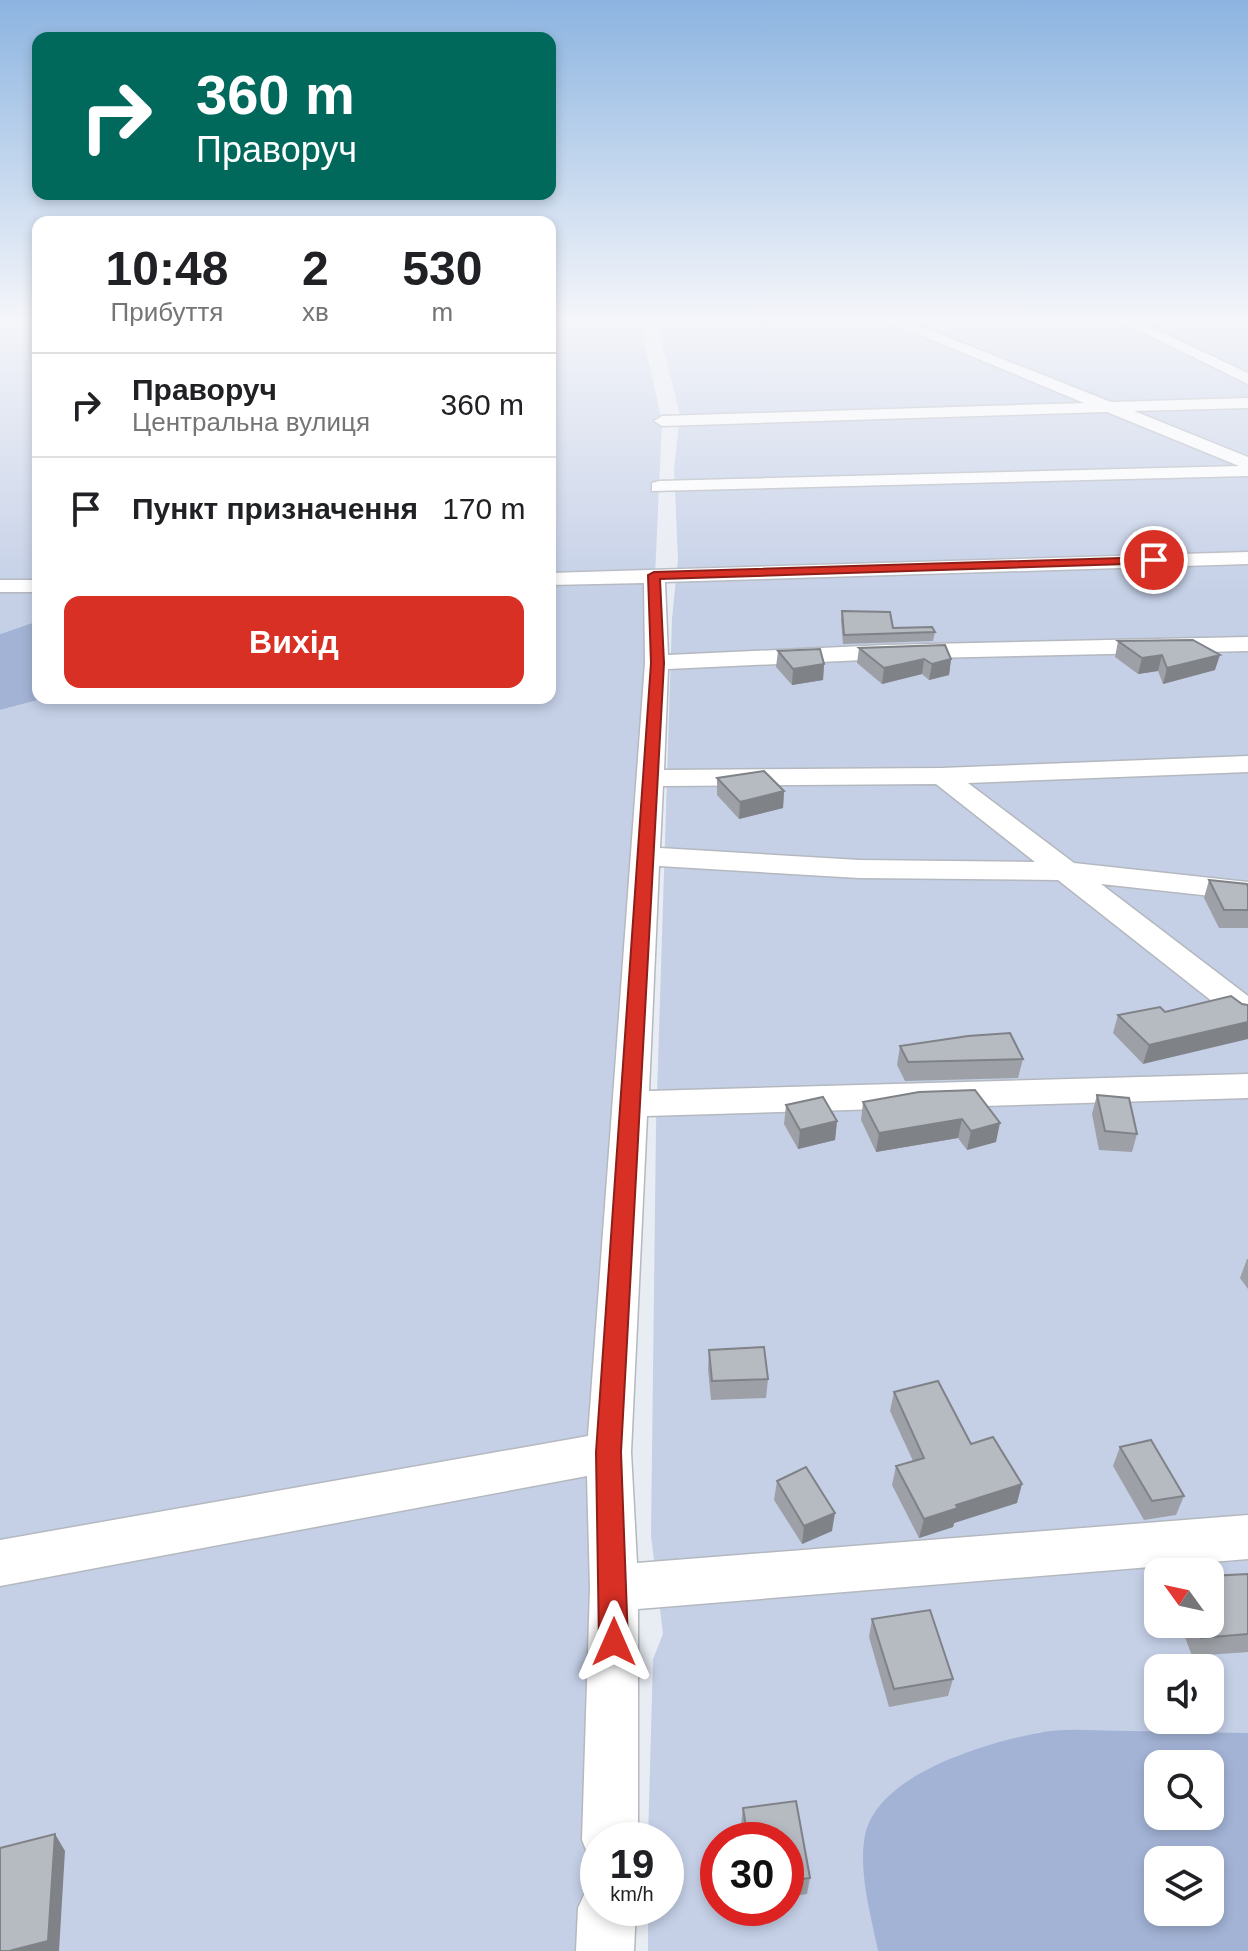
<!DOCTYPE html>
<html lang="uk">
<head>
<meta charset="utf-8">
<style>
  body { margin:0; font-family:Arial,sans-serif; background:#f2f2f2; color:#202124; height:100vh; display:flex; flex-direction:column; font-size:30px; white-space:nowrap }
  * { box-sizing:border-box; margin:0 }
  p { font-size:26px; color:#757577 }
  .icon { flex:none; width:44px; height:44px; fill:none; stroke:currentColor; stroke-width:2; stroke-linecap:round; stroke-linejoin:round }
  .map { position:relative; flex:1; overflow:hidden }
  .side { position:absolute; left:32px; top:216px; width:524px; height:488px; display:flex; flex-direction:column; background:#fff; border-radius:16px; box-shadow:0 4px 12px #0003 }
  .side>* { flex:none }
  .top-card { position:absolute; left:32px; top:32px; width:524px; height:168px; border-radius:16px; box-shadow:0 4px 12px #0003; background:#00695c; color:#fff; overflow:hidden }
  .needle { width:52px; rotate:303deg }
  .buttons { position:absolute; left:1144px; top:1558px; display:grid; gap:16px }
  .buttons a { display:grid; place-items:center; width:80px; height:80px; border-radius:16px; background:#fff; box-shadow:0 4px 12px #0003; font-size:40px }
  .speed { position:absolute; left:580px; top:1822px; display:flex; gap:16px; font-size:40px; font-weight:700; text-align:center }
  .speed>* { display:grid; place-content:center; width:104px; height:104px; border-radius:50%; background:#fff; box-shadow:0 4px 12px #0003; line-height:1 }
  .speed small { font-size:20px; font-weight:400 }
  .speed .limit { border:12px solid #d22; background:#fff; color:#111 }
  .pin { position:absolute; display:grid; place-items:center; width:68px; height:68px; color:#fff; margin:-34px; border:4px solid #fff; border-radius:50%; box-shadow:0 2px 8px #0007 }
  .me { position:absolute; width:88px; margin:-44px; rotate:0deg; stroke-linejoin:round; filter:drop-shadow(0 0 6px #0008) }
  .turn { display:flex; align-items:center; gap:28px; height:168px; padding:0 32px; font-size:36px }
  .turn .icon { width:104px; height:104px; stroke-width:2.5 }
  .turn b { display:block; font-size:56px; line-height:68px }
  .eta { display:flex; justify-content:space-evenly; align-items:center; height:136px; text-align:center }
  .eta b { font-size:48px; font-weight:700; line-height:56px }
  .action { display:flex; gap:16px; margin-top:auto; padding:16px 32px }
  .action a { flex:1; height:92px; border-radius:16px; background:#d93025; color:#fff; font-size:32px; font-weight:700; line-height:92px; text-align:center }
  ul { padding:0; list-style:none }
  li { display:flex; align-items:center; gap:24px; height:104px; padding:0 32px; border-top:2px solid #e0e0e0 }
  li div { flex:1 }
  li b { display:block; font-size:30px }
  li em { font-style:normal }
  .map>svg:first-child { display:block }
  .green { fill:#c5d0e7; fill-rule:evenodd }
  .water { fill:#a3b3d5; fill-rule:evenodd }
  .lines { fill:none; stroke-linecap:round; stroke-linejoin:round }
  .minor-casing { stroke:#b4b8bf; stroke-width:3 }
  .minor { fill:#fff; fill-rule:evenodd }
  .wall { fill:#9da0a6 }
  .shaded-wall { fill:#7f8287 }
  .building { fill:#b6bac1; stroke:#7f8287; stroke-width:2 }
  .route { fill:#d93025; stroke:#8d1f18; stroke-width:2 }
</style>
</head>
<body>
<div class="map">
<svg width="1248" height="1951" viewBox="0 0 1248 1951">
  <rect width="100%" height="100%" fill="#e8ecf3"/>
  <path class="green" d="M0,320h38v301l-38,13z
    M550,320h89l23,101 -64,1419v68l7,43h-605v-1241l46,-12h504z
    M656,320h592v1413l-209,-1 -82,24 -88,67 -5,29 14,99h-230v-43h18v-68h-18l5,-181 10,-25 -12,-98 5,-410 16,-507 6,-60 -4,-90 6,-54zM1158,1572h52v52h-52zM1158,1668h52v52h-52zM718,1840h68v68h-68z"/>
  <path class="water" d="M38,621v77h8l-46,12v-76z
    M1129,1731l119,2v218h-370c-7,-36 -20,-79 -13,-116 13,-61 119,-91 172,-102 28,-6 63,-2 92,-2zM1158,1764h52v52h-52zM1158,1860h52v52h-52z"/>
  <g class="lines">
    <defs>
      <path id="minor" d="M884,320h20l207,82 137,-4v10l-114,3 114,46v19l-596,15v-8l7,-2 580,-15 -132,-54 -445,14 -8,-5 8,-5 422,-13z
        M1118,320h18l112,53v11z
        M1248,552v12l-583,18 3,73 217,-10 363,-8v14l-363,8 -217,10 -4,101 278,-2 306,-12v16l-280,11 106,80 174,19v18l-147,-16 147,112v27l-12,-3 -178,-140 -199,-2 -200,-12 -10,225 599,-17v24l-601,18 -16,336 6,111 611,-48v44l-610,50v231h-40v23l-8,-3 -8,-20 8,-252 -3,-112 -587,110v-46l588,-104 57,-773 -1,-80 -94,2v-12zM936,784l99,78 -176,-2 -199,-12 3,-62z
        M0,580h38v12h-38z
        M598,1883v25h38l-2,43h-58l2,-43 9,-20z"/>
    </defs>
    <use href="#minor" class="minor-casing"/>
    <use href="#minor" class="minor"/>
  </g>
  <path class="wall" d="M842,611l51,17 42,4 -2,9 -90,3 -2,-24z
    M1118,641l97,29 -52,14 -5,-13 -20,3 -23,-17z
    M859,648l92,11 -2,16 -20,5 -7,-6 -40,10 -25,-21z
    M778,651l46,13 -1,16 -31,5 -16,-18z
    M717,778l67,13 -1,17 -44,11 -22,-24z
    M1209,880l39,30v18h-29l-15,-30z
    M1165,1012l-22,52 -30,-31 5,-18z
    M900,1046l123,13 -5,19 -113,3 -8,-16z
    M919,1092l77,50 -29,8 -9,-12 -82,14 -15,-32 2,-18z
    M1097,1095l40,39 -5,18 -33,-2 -7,-36z
    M786,1105l51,16 -2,19 -37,9 -14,-25z
    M1247,1259h1v30l-8,-11z
    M709,1350l59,29 -2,19 -55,2 -3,-31z
    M894,1392l77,52 46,59 -63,20 -1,4 -34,11 -27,-53 4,-19 17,-5 -23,-50z
    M1120,1447l64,49 -8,19 -32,5 -31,-54z
    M777,1481l55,50 -30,13 -28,-44z
    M1248,1574v78l-56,4 -12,-32h30z
    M872,1619l81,60 -5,17 -59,11 -20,-70z
    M796,1801l14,77 -3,16 -21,3v-57h-42l-3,-15 2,-17z"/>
  <path class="shaded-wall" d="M1162,655l-4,16 -20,3 4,-16z
    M1220,655l-5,15 -52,14 4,-16z
    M924,659l-2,15 -40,10 2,-16z
    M951,659l-2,16 -20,5 3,-16z
    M824,664l-1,16 -31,5 1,-16z
    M784,791l-1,17 -44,11 1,-17z
    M1248,1022v17l-105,25 6,-19z
    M962,1119l-4,19 -82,14 3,-19z
    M837,1121l-2,19 -37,9 2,-19z
    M1000,1123l-4,19 -29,8 4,-19z
    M1022,1484l-5,19 -63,20 -1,4 -34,11 5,-19 32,-14z
    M835,1513l-3,18 -30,13 2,-18z
    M55,1834l10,17 -6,100h-50z"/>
  <path class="building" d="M842,611l48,1 3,16 39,-1 3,5 -91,3z
    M1193,640l27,15 -53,13 -5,-13 -20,3 -24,-17z
    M945,645l6,14 -19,5 -8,-5 -40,9 -25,-20z
    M820,649l4,15 -31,5 -15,-18z
    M764,771l20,20 -44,11 -23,-24z
    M1209,880l38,4 1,3v23h-24z
    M1231,996l11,8 6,1v17l-99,23 -31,-30 42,-8 5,5z
    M1010,1033l13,26 -115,3 -8,-16 68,-10z
    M975,1090l25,33 -29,8 -9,-12 -83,14 -16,-31 56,-10z
    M1097,1095l32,3 8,36 -32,-3z
    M823,1097l14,24 -37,9 -14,-25z
    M764,1347l4,32 -56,2 -3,-31z
    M938,1381l33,63 22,-7 29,47 -66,21 2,3 -34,11 -28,-53 28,-8 -30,-66z
    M1151,1440l33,56 -32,5 -32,-54z
    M806,1467l29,46 -31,13 -27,-45z
    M1248,1574v60l-47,4 -5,-14h14v-48z
    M930,1610l23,69 -59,10 -22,-70z
    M796,1801l14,77 -24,3v-41h-38l-5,-32z
    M55,1834l-7,107 -39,10h-9v-103z"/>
  <linearGradient id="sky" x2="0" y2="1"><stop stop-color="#8cb4e0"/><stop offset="0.54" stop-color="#f5f6fa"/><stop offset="1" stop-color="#f5f6fa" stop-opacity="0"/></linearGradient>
  <rect width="1248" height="593" fill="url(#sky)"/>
  <path class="route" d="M1154,557l6,3 -2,3 -498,16 4,84 -43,789 7,190 -4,10 -10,4 -10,-4 -5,-10 -3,-190 55,-789 -3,-88 6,-3z"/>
</svg>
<div class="buttons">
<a><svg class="needle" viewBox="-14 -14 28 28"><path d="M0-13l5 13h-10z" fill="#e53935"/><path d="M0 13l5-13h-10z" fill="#757577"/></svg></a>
<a><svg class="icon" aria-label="sound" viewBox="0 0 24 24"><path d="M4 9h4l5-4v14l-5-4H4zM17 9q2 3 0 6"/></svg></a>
<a><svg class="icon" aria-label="search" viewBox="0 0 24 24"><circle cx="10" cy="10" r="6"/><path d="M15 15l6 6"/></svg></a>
<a><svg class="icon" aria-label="layers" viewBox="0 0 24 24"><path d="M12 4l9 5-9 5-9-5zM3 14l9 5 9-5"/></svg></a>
</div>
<div class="speed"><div>19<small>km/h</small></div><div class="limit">30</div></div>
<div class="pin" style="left:1154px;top:560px;background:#d93025"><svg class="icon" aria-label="arrive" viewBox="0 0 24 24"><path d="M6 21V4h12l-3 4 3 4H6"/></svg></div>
<svg class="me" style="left:614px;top:1642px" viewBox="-20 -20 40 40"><path d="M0-17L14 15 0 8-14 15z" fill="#d93025" stroke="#fff" stroke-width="4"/></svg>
<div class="top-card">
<div class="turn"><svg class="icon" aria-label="right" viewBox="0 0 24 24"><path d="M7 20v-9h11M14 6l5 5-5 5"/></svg><div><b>360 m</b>Праворуч</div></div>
</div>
<section class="side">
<div class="eta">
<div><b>10:48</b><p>Прибуття</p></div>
<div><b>2</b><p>хв</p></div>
<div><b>530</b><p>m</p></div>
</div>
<ul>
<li><svg class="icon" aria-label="right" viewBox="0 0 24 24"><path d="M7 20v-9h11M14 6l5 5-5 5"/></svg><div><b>Праворуч</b><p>Центральна вулиця</p></div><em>360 m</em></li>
<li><svg class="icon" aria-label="arrive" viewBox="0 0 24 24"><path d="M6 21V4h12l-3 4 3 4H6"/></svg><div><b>Пункт призначення</b></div><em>170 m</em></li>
</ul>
<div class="action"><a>Вихід</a></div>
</section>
</div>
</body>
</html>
